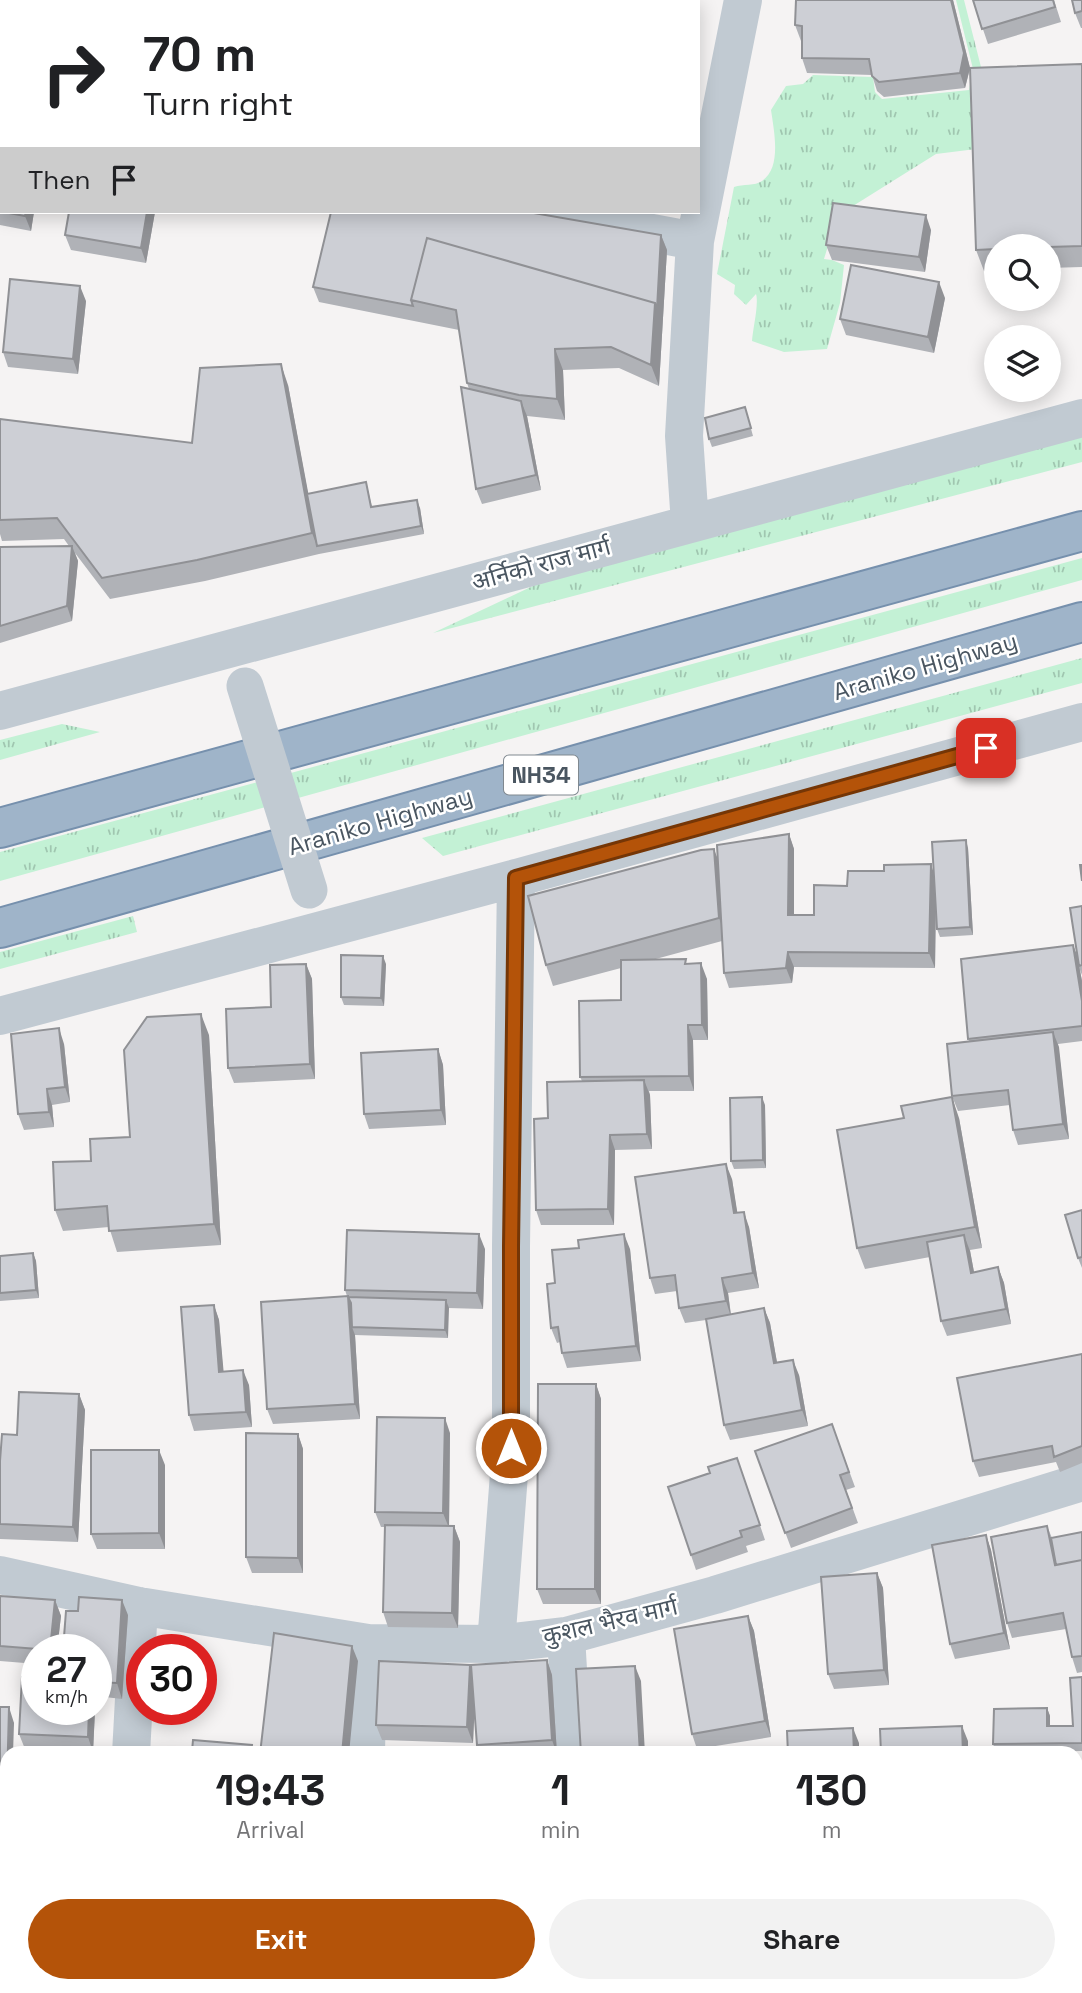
<!DOCTYPE html>
<html lang="en">
<head>
<meta charset="utf-8">
<style>
  body { margin:0; font-family:"Space Grotesk","Noto Sans Devanagari",sans-serif; background:#f2f2f2; color:#202124; height:100vh; display:flex; flex-direction:column; font-size:26px; white-space:nowrap }
  * { box-sizing:border-box; margin:0 }
  p { font-size:23px; color:#757577 }
  .icon { flex:none; width:38px; height:38px; fill:none; stroke:currentColor; stroke-width:2; stroke-linecap:round; stroke-linejoin:round }
  .map { position:relative; flex:1; overflow:hidden }
  .drawer { position:absolute; left:0px; top:1746px; width:1083px; height:247px; display:flex; flex-direction:column; background:#fff; border-radius:21px 21px 0 0; box-shadow:0 4px 18px #0003 }
  .drawer>* { flex:none }
  .guide { position:absolute; left:0px; top:0px; width:700px; height:214px; box-shadow:0 4px 18px #0003; background:#fff; color:#202124; overflow:hidden }
  .buttons { position:absolute; left:984px; top:234px; display:grid; gap:14px }
  .buttons a { display:grid; place-items:center; width:77px; height:77px; border-radius:50%; background:#fff; box-shadow:0 4px 18px #0003; font-size:35px }
  .speed { position:absolute; left:21px; top:1634px; display:flex; gap:14px; font-size:35px; font-weight:700; text-align:center }
  .speed>* { display:grid; place-content:center; width:91px; height:91px; border-radius:50%; background:#fff; box-shadow:0 4px 18px #0003; line-height:1 }
  .speed small { font-size:18px; font-weight:400 }
  .speed .limit { border:10px solid #d22; background:#fff; color:#111 }
  .pin { position:absolute; display:grid; place-items:center; width:60px; height:60px; color:#fff; margin:-30px; border-radius:14px; box-shadow:0 4px 10px #0006 }
  .me { position:absolute; width:77px; margin:-38px; rotate:0deg; stroke-linejoin:round; filter:drop-shadow(0 0 5px #0008) }
  .turn { display:flex; align-items:center; gap:24px; height:147px; padding:0 28px; font-size:32px }
  .turn .icon { width:91px; height:91px; stroke-width:2.5 }
  .turn b { display:block; font-size:49px; line-height:60px }
  .then { display:flex; align-items:center; height:66px; padding:0 28px; background:#0003; gap:14px; font-size:26px }
  .eta { display:flex; justify-content:space-evenly; align-items:center; height:119px; text-align:center }
  .eta b { font-size:42px; font-weight:700; line-height:49px }
  .action { display:flex; gap:14px; margin-top:auto; padding:14px 28px }
  .action a { flex:1; height:80px; border-radius:42px; background:#b45309; color:#fff; font-size:28px; font-weight:700; line-height:80px; text-align:center }
  .action a+a { background:#f2f2f2; color:#202124 }
  .map>svg:first-child { display:block }
  .grass { fill:url(#grass-tufts) }
  .lines { fill:none; stroke-linecap:round; stroke-linejoin:round }
  .trunk-casing { stroke:#7690ad; stroke-width:42 }
  .minor { stroke:#c1cad2; stroke-width:38 }
  .trunk { stroke:#9fb4c9; stroke-width:38 }
  .pedestrian-bridge { stroke:#c1cad2; stroke-width:37 }
  .wall { fill:#b0b2b7 }
  .shaded-wall { fill:#909195 }
  .building { fill:#cdcfd5; stroke:#909195; stroke-width:2 }
  .route-casing { stroke:#753606; stroke-width:18 }
  .route { stroke:#b45309; stroke-width:12 }
  .labels { text-anchor:middle; dominant-baseline:central; stroke-width:5; stroke-linejoin:round; paint-order:stroke }
  .shield { fill:#fff; stroke:#808990; stroke-width:2 }
  .shield-label { font-size:23px; font-weight:bold; fill:#4a5661 }
  .street-label { font-size:24px; fill:#4a5661; stroke:#fff }
</style>
</head>
<body>
<div class="map">
<svg width="1082" height="1993" viewBox="0 0 1082 1993">
  <defs>
    <pattern id="grass-tufts" width="24" height="20" patternUnits="userSpaceOnUse" patternTransform="scale(1.75)"><rect width="24" height="20" fill="#c3f1d5"/><path d="M3 7l-1-3M5 7V3M7 7l1-3M15 17l-1-3M17 17v-4M19 17l1-3" fill="none" stroke="#a0c6b0"/></pattern>
  </defs>
  <rect width="100%" height="100%" fill="#f5f3f3"/>
  <path class="grass" d="M956,0h8l17,67 -3,22 -2,60 -40,5 -99,62 -13,43 8,1 12,5 -4,38 -13,46 -43,3 -32,-11c1,-13 7,-37 4,-47l-10,11 -12,-11 1,-9 -18,-11 17,-87c9,-3 21,-1 28,-6 20,-13 12,-50 9,-71l15,-24 17,-2 10,-9 60,2 2,15 7,7 87,-9 4,-21z
    M1082,435v27l-649,171 104,-49z
    M1082,558v22l-1082,301v-29z
    M1082,658v25l-639,173 -21,-18z
    M62,724l38,8 -100,28v-20z
    M133,916l4,16 -137,37v-17z"/>
  <g class="lines">
    <defs>
      <path id="trunk" d="M0,828l1082,-297
        M0,928l1082,-306"/>
    </defs>
    <use href="#trunk" class="trunk-casing"/>
    <path class="minor" d="M0,80h2
      M539,212l156,29 -11,195 6,88
      M695,241l48,-241
      M0,711l1082,-293
      M0,1016l516,-138 566,-156
      M0,1575l139,31 229,37 128,1 70,-8 149,-41 367,-113
      M566,1636l7,118
      M496,1644l15,-196v-202l5,-368
      M131,1754l8,-148
      M366,1754l2,-111
      M587,1986v7
      M127,1993v-7
      M361,1993v-7"/>
    <use href="#trunk" class="trunk"/>
    <path class="pedestrian-bridge" d="M245,686l64,204"/>
  </g>
  <path class="wall" d="M796,0h157l17,68 -5,20 -81,9 -7,-6 -5,-16 -65,-2 -5,-15v-17h-1l-6,-16z
    M973,0h81l7,22 -73,22z
    M1082,0v28h-1l-6,-15z
    M1082,64v203l-34,1v-21h-52v23l-12,1 -8,-21z
    M0,131l34,81 -3,19 -31,-6z
    M69,212h86l-9,51 -75,-13 -6,-15z
    M931,230l-6,42 -93,-12 -6,-15z
    M661,235l6,15 -8,136 -40,-18 -56,2 2,50 -38,-4 14,74 -59,14 -6,-15 -7,-100 -2,-6 -8,-53 -140,-28 -6,-15z
    M945,298l-11,55 -88,-18 -6,-16z
    M86,301l-8,73 -70,-7 -5,-15z
    M288,385l20,109 60,-4 4,17 48,1 4,26 -105,20 -114,27 -95,18 -35,-46 3,8 -6,60 -72,22v-96l69,-1 -5,-7 -62,2 -2,-7v-115l192,24z
    M745,407l8,29 -41,11 -3,-8z
    M789,834l5,15v66h20l33,-29 87,-14 34,-24 5,87 -33,2 -3,-8 -1,-21 -1,60 -141,-1 -2,16 -63,5 -5,-15 -2,-32 -70,19 35,4 20,15 1,61h-15l1,51h-45l1,4 2,54 -37,1 -1,75h-73l-5,-15 12,-92 34,-37 -2,-4 41,-77v-32l-68,18 -7,-21 172,-105z
    M1082,906v69l-2,-5 2,11v60l-24,3 11,95 -51,6 -5,-15 -3,-25 -52,6 -6,-15 17,-55 -1,-2 105,-94 4,11z
    M306,964l6,15 3,100 -81,4 -6,-15z
    M386,964l-2,42 -40,-1 -3,-8z
    M209,1035l12,210 -104,7 -8,-25 -46,4 -8,-21 36,-49 39,-24z
    M64,1044l6,58 -18,3 2,22 -30,3 -6,-16z
    M438,1049l5,16 3,60 -77,4 -5,-15z
    M765,1105l1,63 -32,1 -3,-8z
    M959,1118l23,130 -12,2 4,22 24,-5 6,16 7,41 -64,12 -6,-15 -11,-64 -65,12 -8,-21z
    M732,1179l5,34 12,14 10,61 -31,5 3,21 33,-6 6,15 7,40 22,12 9,51 -78,14 -6,-15 -18,-105 -21,3 -6,-15 -2,-17 -22,3 -5,-16z
    M1082,1210v58l-4,-10z
    M579,1248l51,1 11,112 -74,7 -5,-15 -2,-11 -3,1 -6,-15 4,-45z
    M485,1249l-2,60 -35,-1v30l-93,-3 5,84 -87,5 -6,-15 80,-113 -2,-6z
    M33,1253l3,8 3,37 -39,3v-45z
    M214,1305l5,15 4,51 26,14 3,42 -58,4 -5,-16z
    M1082,1354v109l-22,9 -4,-10 -77,15 -6,-16z
    M596,1384l5,15v205h-58l-6,-15z
    M79,1394l6,16 -7,132 -78,-3v-78l17,-26z
    M832,1424l23,63 -9,3 12,33 -67,25 -36,-97z
    M450,1433l-1,93h5l6,16 -2,86 -70,-1 -5,-15 2,-85h-4l-6,-15z
    M298,1434l5,15v124h-51l-6,-16z
    M737,1458l28,82 -19,6 2,6 -52,18 -28,-83 42,-14z
    M165,1465v84h-68l-6,-15z
    M1047,1526l5,12 30,-6v140l-5,1 -5,-16 -6,-28 -54,9 -5,-15z
    M986,1535l5,15 19,99 -55,10 -5,-15z
    M877,1573l6,15 6,97 -55,4 -6,-15z
    M0,1596l55,4 6,16 -4,34h-20v14l-37,-3z
    M128,1615l-6,84 -26,-3v-46z
    M748,1616l6,15 17,106 -74,12 -5,-15z
    M547,1660l5,15 5,79h-77l-3,-9 -3,-35 -1,33 -91,-3 -6,-15 94,-60 1,3z
    M1082,1677v74l-86,1 -3,-8 54,-36 3,8v10h23z
    M0,1707l14,16 -7,31v46h-1l1,3v87h-7z
    M95,1710l-2,42 -68,-3 -6,-15z
    M594,1986h70l1,7h-70z
    M792,1986h69v7h-67z
    M982,1986h92v6l-90,1z"/>
  <path class="shaded-wall" d="M515,0h10l-1,2h-9z
    M951,0h2l17,68 -5,20 -5,-15z
    M26,212h8l-3,19 -6,-15z
    M147,212h8l-9,51 -5,-15z
    M926,215l5,15 -6,42 -6,-15z
    M661,235l6,15 -8,136 -8,-21 4,-62z
    M939,282l6,16 -11,55 -6,-16z
    M80,286l6,15 -8,73 -5,-15z
    M555,349l8,21 2,50 -8,-21z
    M281,364l7,21 30,160 -1,1 -5,-13z
    M521,401l6,15 14,74 -5,-15z
    M417,500l3,8 4,26 -3,-8z
    M72,546l6,15 -6,60 -5,-15z
    M789,834l5,15v82l-6,-16z
    M966,840l2,8 5,87 -3,-8z
    M714,849l8,21 5,70 -8,-22z
    M931,864l5,16 -1,88 -6,-15z
    M1073,945l6,15v6l3,15v20z
    M788,952l6,15 -2,16 -6,-15z
    M383,956l3,8 -2,42 -3,-8z
    M701,963l6,16 1,61 -6,-15z
    M306,964l6,15 3,100 -5,-15z
    M201,1014l8,21 12,210 -7,-21z
    M688,1025l5,15 1,51 -5,-15z
    M59,1028l5,16 6,58 -5,-15z
    M1053,1032l6,15 10,92 -6,-15z
    M438,1049l5,16 3,60 -5,-15z
    M644,1080l6,15 2,54 -5,-15z
    M47,1089l5,16 2,22 -5,-15z
    M762,1097l3,8 1,63 -3,-8z
    M952,1097l7,21 23,130 -7,-21z
    M610,1135l5,15 -1,75 -6,-16z
    M726,1164l6,15 8,50 -6,-16z
    M744,1212l5,15 10,61 -6,-15z
    M479,1234l6,15 -2,60 -6,-16z
    M624,1234l6,15 11,112 -5,-15z
    M964,1235l6,16 7,37 -6,-15z
    M33,1253l3,8 3,37 -3,-8z
    M998,1267l6,16 7,41 -5,-15z
    M722,1278l6,15 3,24 -5,-16z
    M348,1296l6,15 -2,16 3,8 5,84 -5,-15z
    M446,1300l3,8 -1,30 -3,-8z
    M214,1305l5,15 6,67 -6,-15z
    M764,1308l6,15 10,56 -6,-16z
    M793,1360l6,15 9,51 -6,-16z
    M243,1370l6,15 3,42 -6,-15z
    M596,1384l5,15v205l-6,-15z
    M79,1394l6,16 -7,132 -5,-15z
    M445,1418l5,15 -1,95 -6,-15z
    M298,1434l5,15v124l-5,-15z
    M159,1450l6,15v84l-6,-16z
    M454,1526l6,16 -2,86 -6,-15z
    M986,1535l5,15 19,99 -6,-16z
    M877,1573l6,15 6,97 -5,-15z
    M55,1600l6,16 -4,34h-7z
    M122,1600l6,15 -6,84 -5,-16z
    M748,1616l6,15 17,106 -6,-16z
    M352,1646l6,15 -9,93h-7z
    M547,1660l5,15 5,79 -5,-14z
    M470,1665l6,15 -3,63 -6,-16z
    M635,1666l6,15 4,73h-5z
    M9,1707l5,16 -1,31h-6z
    M1047,1708l3,8v18l-3,-8z
    M89,1710h6l-2,42 -5,-15z
    M962,1726l6,15v13h-5z
    M853,1728l6,15v11h-5z
    M5,1798l2,5v87l-6,-15z
    M252,1986h5v7h-5z
    M312,1986h5v7h-5z
    M461,1986h7v7h-7z
    M564,1986h5v7h-4z
    M661,1986h3l1,7h-2z
    M857,1986h4v7h-1z"/>
  <path class="building" d="M429,0h86v2h-87z
    M585,0h109l-1,2h-109z
    M796,0h155l13,53 -4,20 -81,9 -7,-6 -3,-17 -67,-1v-32l-7,-1z
    M973,0h80l2,7 -73,22z
    M1072,0h10v11l-7,2z
    M1082,64v182l-34,1h-52v2l-20,1 -6,-182z
    M0,131l2,1v79h-2z
    M833,203l93,12 -7,42 -93,-12z
    M4,212h22l-1,4z
    M69,212h78l-6,36 -76,-13z
    M331,212h197l133,23 -4,74 -2,-6 -228,-65 -16,62 2,6 -100,-19z
    M427,238l228,65 -4,62 -40,-18 -56,2 2,50 -38,-4 -52,-12 -11,-73 -45,-10z
    M851,265l88,17 -11,55 -88,-18z
    M10,279l70,7 -7,73 -70,-7z
    M281,364l31,169 -115,27 -95,18 -45,-60 -57,2v-101l192,24 8,-75z
    M461,387l60,14 15,74 -60,14z
    M745,407l6,21 -42,11 -4,-21z
    M366,482l5,25 46,-7 4,26 -104,20 -10,-52z
    M72,546l-5,60 -67,20v-79z
    M789,834l-1,81h26v-30l33,1 1,-15h36v-6l47,-1 -2,89 -141,-1 -2,16 -62,5 -7,-128z
    M966,840l4,87 -33,2 -5,-87z
    M714,849l5,69 -173,47 -18,-69 173,-46z
    M1080,865h2v16z
    M1082,906v59l-3,1 -9,-58z
    M1073,945l9,56v25l-114,13 -7,-80z
    M341,955l42,1 -2,42 -40,-1z
    M686,959l-1,5 16,-1 1,62h-14l1,51 -109,1 -1,-76 42,-1v-40z
    M306,964l4,100 -82,4 -2,-59 45,-2 -1,-42z
    M201,1014l13,210 -105,7 -2,-25 -52,4 -2,-48 38,-1 -1,-22 40,-2 -6,-87 23,-33z
    M59,1028l6,59 -18,2 2,23 -31,2 -7,-80z
    M1053,1032l10,92 -50,6 -5,-40 -56,6 -5,-52z
    M438,1049l3,61 -77,4 -3,-61z
    M644,1080l3,54 -37,1 -2,74 -72,1 -2,-91 14,-1 -1,-36z
    M762,1097l1,63 -32,1 -1,-63z
    M952,1097l23,130 -118,21 -20,-118 67,-12 -3,-12z
    M726,1164l8,49 10,-1 9,61 -31,5 4,23 -47,7 -4,-33 -25,3 -15,-101z
    M1082,1210v47l-4,1 -13,-43z
    M347,1230l132,4 -2,59 -132,-3z
    M624,1234l12,112 -74,7 -4,-26 -7,1 -4,-44 8,-1 -3,-33 27,-2 -1,-8z
    M964,1235l7,38 27,-6 8,42 -65,12 -14,-79z
    M33,1253l3,37 -36,3v-37z
    M348,1296l7,108 -88,5 -6,-107z
    M348,1297l98,3 -1,30 -93,-3 -1,-24z
    M214,1305l5,67 24,-2 3,42 -57,3 -8,-108z
    M764,1308l10,55 19,-3 9,50 -78,15 -18,-106z
    M1082,1354v92l-28,11 -2,-11 -79,15 -16,-83z
    M538,1384h58l-1,205h-58z
    M19,1392l60,2 -6,133 -73,-3v-63l2,-27 15,1z
    M377,1417l68,1 -2,95 -68,-1z
    M832,1424l17,48 -9,3 12,33 -67,25 -30,-82z
    M246,1433l52,1v124l-52,-1z
    M91,1450h68v83l-68,1z
    M737,1458l23,67 -20,6 2,6 -51,18 -23,-68 42,-14 -2,-6z
    M385,1525l69,1 -2,87 -69,-1z
    M1047,1526l8,39 27,-5v96l-10,1 -9,-44 -56,10 -16,-86z
    M1082,1532v28l-26,5 -5,-27z
    M986,1535l18,98 -54,11 -18,-99z
    M877,1573l7,97 -56,4 -7,-97z
    M0,1596l55,4 -5,50 -50,-4z
    M79,1597l43,3 -5,83 -21,-1v-32h-33l3,-39h12z
    M748,1616l17,105 -73,13 -18,-105z
    M274,1633l78,13 -10,108h-82z
    M547,1660l5,80 -75,5 -6,-80z
    M379,1661l91,4 -3,62 -91,-2z
    M635,1666l5,88h-59l-5,-85z
    M22,1677l15,1v32h52l-1,27 -69,-3z
    M1082,1677v66l-89,1 1,-35 53,-1v18h26l-3,-48z
    M0,1707h9l-2,78h-7z
    M962,1726l1,28h-82l-1,-25z
    M853,1728l1,26h-66l-1,-23z
    M193,1740l59,5 -1,9h-89v-5l30,2z
    M372,1751l102,1v2h-102z
    M0,1797l5,1 -4,77h-1z
    M169,1986h83v7h-82z
    M274,1986h38v7h-38z
    M374,1986h87v7h-87z
    M503,1986h61l1,7h-61z
    M594,1986h42l-42,4z
    M750,1986h21l1,7h-76v-2z
    M792,1986h40l-40,3z"/>
  <g class="lines">
    <defs>
      <path id="route" d="M511,1448v-202l5,-368 470,-130"/>
    </defs>
    <use href="#route" class="route-casing"/>
    <use href="#route" class="route"/>
  </g>
  <g class="labels">
    <rect class="shield" x="504" y="755.5" width="74" height="39" rx="5"/>
    <g class="shield-label">
      <text x="541" y="775">NH34</text>
    </g>
    <g class="street-label">
      <text transform="translate(541 564) rotate(-15)">अर्निको राज मार्ग</text>
      <text transform="translate(925 666) rotate(-16)">Araniko Highway</text>
      <text transform="translate(380 821) rotate(-16)">Araniko Highway</text>
      <text transform="translate(610 1621) rotate(-13)">कुशल‌ भैरव मार्ग</text>
    </g>
  </g>
</svg>
<div class="buttons">
<a><svg class="icon" aria-label="search" viewBox="0 0 24 24"><circle cx="10" cy="10" r="6"/><path d="M15 15l6 6"/></svg></a>
<a><svg class="icon" aria-label="layers" viewBox="0 0 24 24"><path d="M12 4l9 5-9 5-9-5zM3 14l9 5 9-5"/></svg></a>
</div>
<div class="speed"><div>27<small>km/h</small></div><div class="limit">30</div></div>
<div class="pin" style="left:986px;top:748px;background:#d93025"><svg class="icon" aria-label="arrive" viewBox="0 0 24 24"><path d="M6 21V4h12l-3 4 3 4H6"/></svg></div>
<svg class="me" style="left:511px;top:1448px" viewBox="-20 -20 40 40"><circle r="17" fill="#b45309" stroke="#fff" stroke-width="3"/><path d="M0-11L8 9 0 5-8 9z" fill="#fff"/></svg>
<div class="guide">
<div class="turn"><svg class="icon" aria-label="right" viewBox="0 0 24 24"><path d="M7 20v-9h11M14 6l5 5-5 5"/></svg><div><b>70 m</b>Turn right</div></div>
<div class="then">Then<svg class="icon" aria-label="arrive" viewBox="0 0 24 24"><path d="M6 21V4h12l-3 4 3 4H6"/></svg></div>
</div>
<section class="drawer">
<div class="eta">
<div><b>19:43</b><p>Arrival</p></div>
<div><b>1</b><p>min</p></div>
<div><b>130</b><p>m</p></div>
</div>
<div class="action"><a>Exit</a><a>Share</a></div>
</section>
</div>
</body>
</html>
